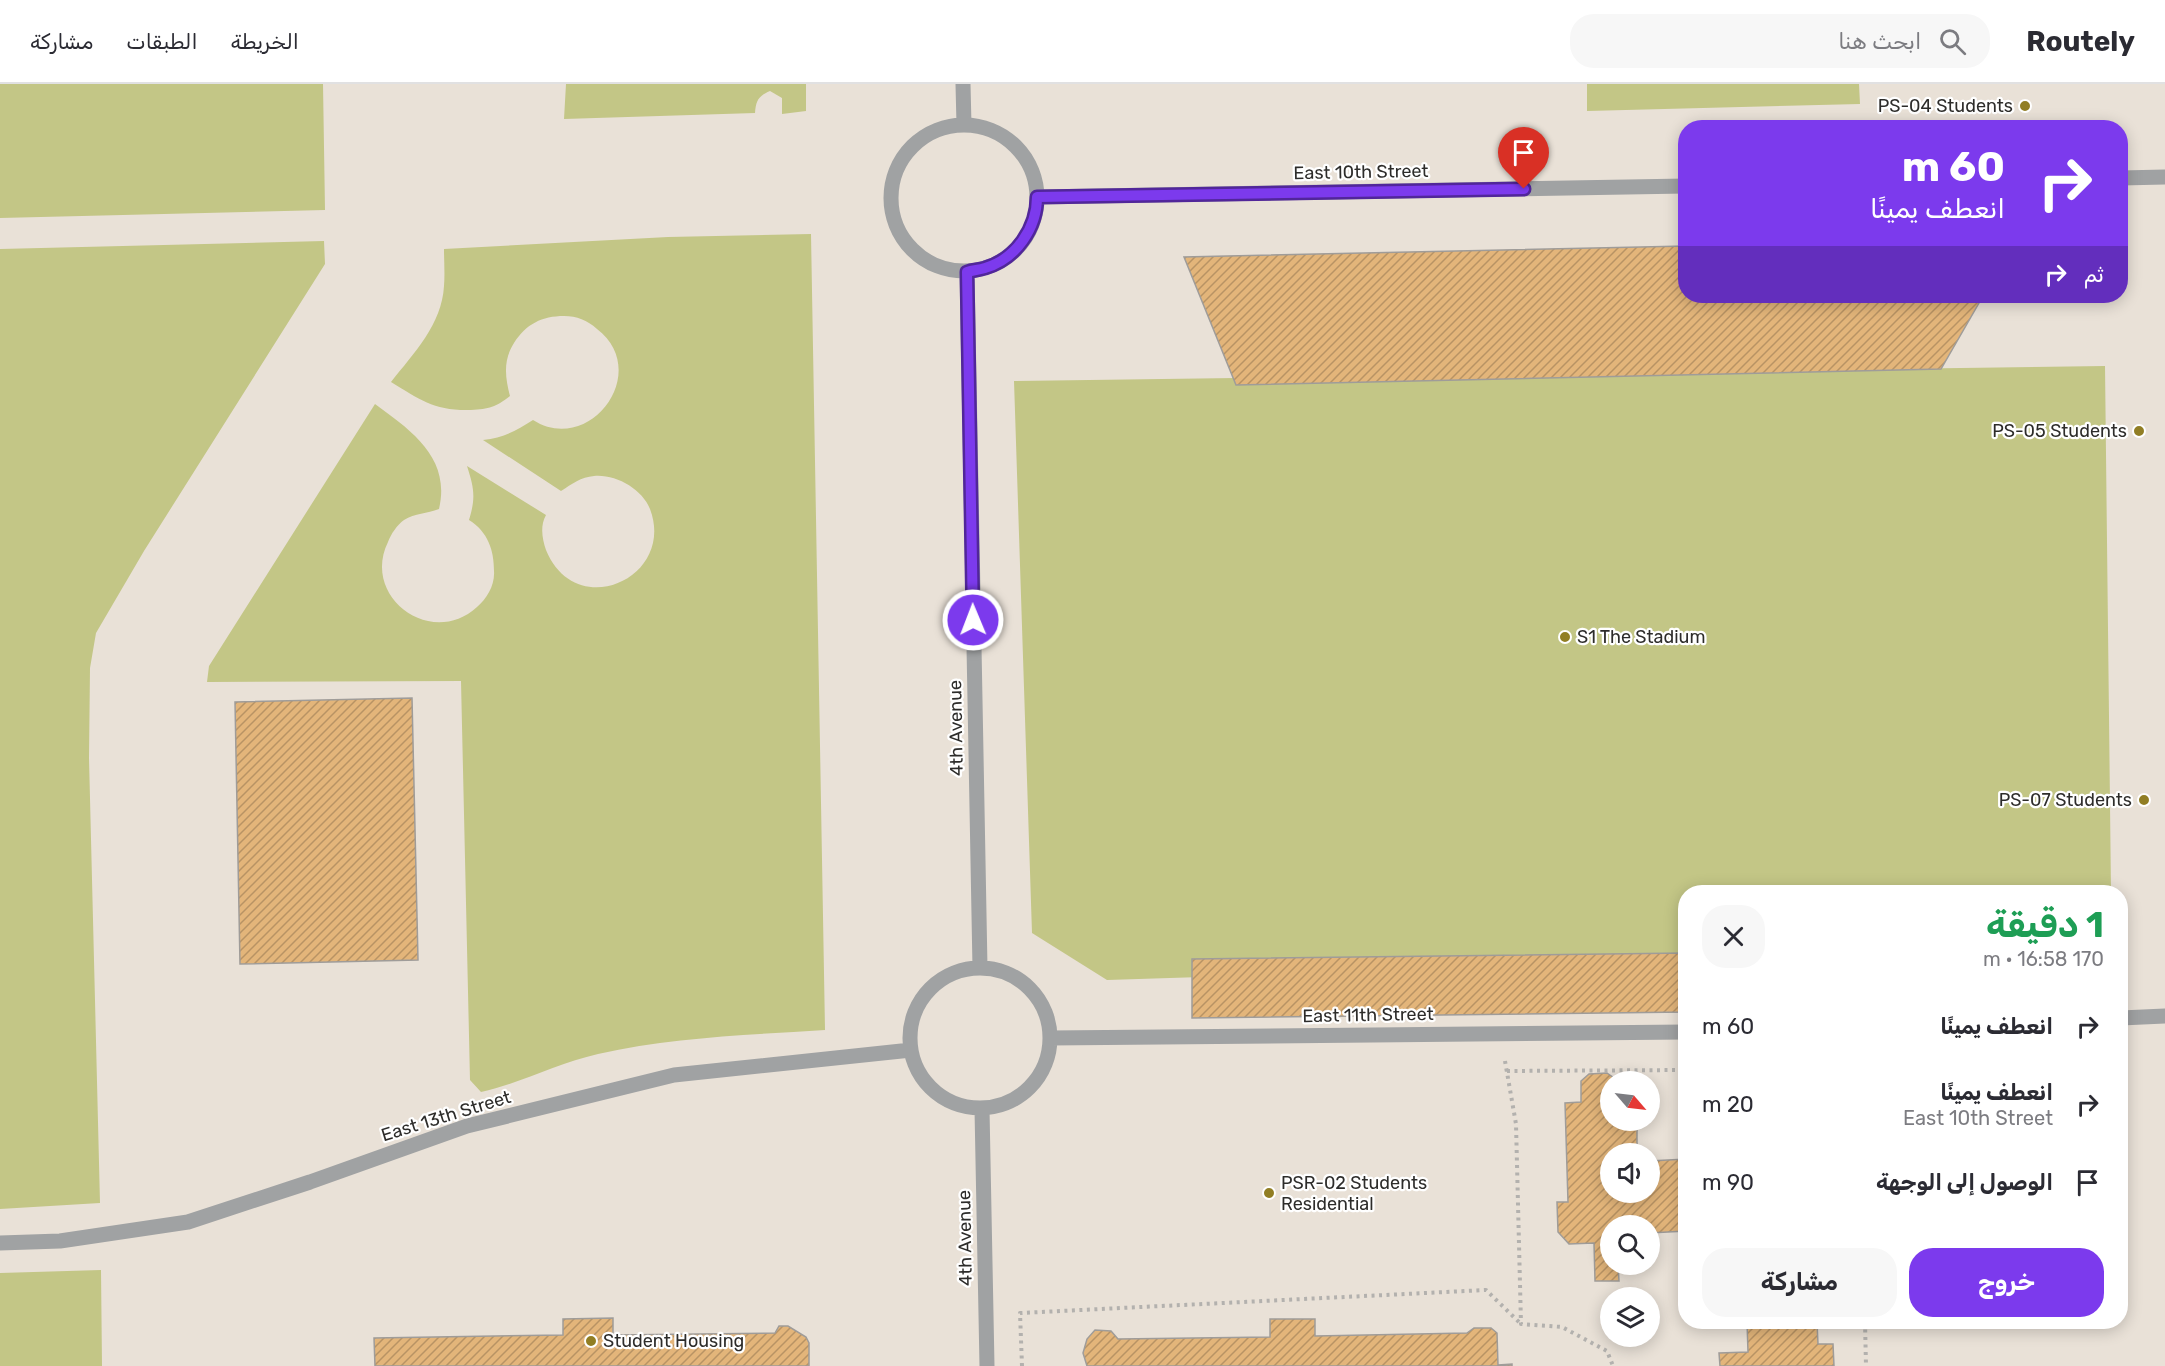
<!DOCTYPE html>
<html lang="ar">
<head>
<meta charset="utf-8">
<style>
  body { margin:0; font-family:Rubik,Cairo,sans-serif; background:#f7f7f7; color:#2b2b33; direction:rtl; height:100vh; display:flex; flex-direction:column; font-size:22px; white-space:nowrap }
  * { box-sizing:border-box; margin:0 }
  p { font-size:20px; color:#7c7c81 }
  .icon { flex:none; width:33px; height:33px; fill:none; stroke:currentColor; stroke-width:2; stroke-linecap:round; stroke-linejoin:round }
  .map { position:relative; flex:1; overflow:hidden; direction:ltr }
  .sheet { position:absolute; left:1678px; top:801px; width:450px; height:444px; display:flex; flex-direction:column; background:#fff; border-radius:24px; box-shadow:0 3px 15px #0003; direction:rtl }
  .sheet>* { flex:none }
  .top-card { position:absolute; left:1678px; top:36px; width:450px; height:183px; border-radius:24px; box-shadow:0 3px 15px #0003; direction:rtl; background:#7c3aed; color:#fff; overflow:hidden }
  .needle { width:39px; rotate:118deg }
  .buttons { position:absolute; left:1600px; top:987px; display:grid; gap:12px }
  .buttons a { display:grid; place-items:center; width:60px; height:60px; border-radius:50%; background:#fff; box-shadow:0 3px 15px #0003; font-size:30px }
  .pin { position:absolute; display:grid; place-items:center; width:51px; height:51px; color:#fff; margin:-62px -26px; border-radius:50% 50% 50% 0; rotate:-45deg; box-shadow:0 0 6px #0007 }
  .pin .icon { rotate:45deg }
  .me { position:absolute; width:66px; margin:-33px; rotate:359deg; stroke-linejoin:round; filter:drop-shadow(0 0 4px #0008) }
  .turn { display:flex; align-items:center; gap:21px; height:126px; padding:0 24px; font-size:27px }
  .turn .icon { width:78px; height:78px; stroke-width:2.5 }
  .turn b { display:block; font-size:42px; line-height:51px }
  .then { display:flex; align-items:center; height:57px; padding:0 24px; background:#0003; gap:12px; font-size:22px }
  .round { display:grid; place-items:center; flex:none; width:63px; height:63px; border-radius:24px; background:#f7f7f7 }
  .summary { display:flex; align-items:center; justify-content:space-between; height:102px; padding:0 24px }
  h1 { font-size:36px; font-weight:700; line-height:45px; color:#1e9e55 }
  .button { display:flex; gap:12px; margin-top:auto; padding:12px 24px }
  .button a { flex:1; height:69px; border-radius:24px; background:#7c3aed; color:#fff; font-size:24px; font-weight:700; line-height:69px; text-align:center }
  .button a+a { background:#f7f7f7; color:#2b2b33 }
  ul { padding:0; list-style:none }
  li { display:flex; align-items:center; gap:18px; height:78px; padding:0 24px }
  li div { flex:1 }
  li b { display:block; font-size:22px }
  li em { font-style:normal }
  header { display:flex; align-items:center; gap:36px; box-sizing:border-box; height:84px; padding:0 30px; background:#fff; border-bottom:2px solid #e1e1e2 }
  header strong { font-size:28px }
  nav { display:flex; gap:33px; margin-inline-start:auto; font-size:21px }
  .search { width:420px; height:54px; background:#f7f7f7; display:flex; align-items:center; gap:15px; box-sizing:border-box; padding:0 21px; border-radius:24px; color:#7c7c81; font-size:22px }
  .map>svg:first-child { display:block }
  .built { fill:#e9e1d7; fill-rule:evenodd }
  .green { fill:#c3c686 }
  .building { fill:url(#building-hatch); stroke:#9f9c99; stroke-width:1.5 }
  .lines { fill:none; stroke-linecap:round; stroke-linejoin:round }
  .path { stroke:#b3b1ae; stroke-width:4; stroke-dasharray:3 4.5; stroke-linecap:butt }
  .lane { stroke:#a0a2a3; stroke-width:15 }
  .route-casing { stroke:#51269a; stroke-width:15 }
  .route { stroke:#7c3aed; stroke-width:10 }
  .poi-dot { fill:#917e24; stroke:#fff; stroke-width:2 }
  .labels { text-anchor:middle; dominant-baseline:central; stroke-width:4.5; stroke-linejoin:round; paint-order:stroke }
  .poi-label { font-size:18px; fill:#2d2c2a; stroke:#fff; text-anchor:end }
  .street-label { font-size:18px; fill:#2d2c2a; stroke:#fff }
</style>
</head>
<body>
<header>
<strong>Routely</strong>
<div class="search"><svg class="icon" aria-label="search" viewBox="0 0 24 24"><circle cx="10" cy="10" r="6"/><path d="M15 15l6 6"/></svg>ابحث هنا</div>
<nav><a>الخريطة</a><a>الطبقات</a><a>مشاركة</a></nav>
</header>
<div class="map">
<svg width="2165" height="1282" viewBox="0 0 2165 1282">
  <defs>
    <pattern id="building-hatch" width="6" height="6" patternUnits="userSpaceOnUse" patternTransform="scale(1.5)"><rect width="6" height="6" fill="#e3b57a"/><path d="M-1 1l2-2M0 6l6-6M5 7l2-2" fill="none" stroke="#b89364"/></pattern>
  </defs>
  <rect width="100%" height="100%" fill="#efece9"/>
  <path class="built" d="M0,0h2165v1282h-2165zM1686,44h435v168h-435zM1686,808h435v430h-435zM1611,998h39v38h-39zM1611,1070h39v38h-39zM1611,1142h39v38h-39zM1611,1214h39v38h-39z"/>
  <path class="green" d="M0,0h323l2,126 -325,8z
    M566,0h240v27l-24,3v-16l-12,-7c-12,5 -14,10 -15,22l-191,6z
    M1587,0h272l1,20 -273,7z
    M811,150l14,796c-76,5 -152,7 -227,24 -40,9 -77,29 -117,38l-11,-12 -9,-399 -254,1 2,-16 166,-262c37,27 76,54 64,105 -12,5 -24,4 -35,11 -7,5 -13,14 -16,22 -27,55 43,107 89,65 10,-9 18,-22 17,-36 0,-21 -6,-39 -25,-51 7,-23 5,-32 -2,-54l79,49c-6,11 -4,23 0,35 30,73 130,28 104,-41 -8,-20 -34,-35 -56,-33 -13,1 -22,8 -33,15l-78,-51c20,-2 33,-9 50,-20 56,36 120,-48 64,-91 -10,-9 -20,-13 -33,-13 -22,0 -38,8 -50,27 -11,17 -9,34 -4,53 -14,11 -21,13 -39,14 -37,1 -50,-10 -80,-28 23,-29 51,-58 53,-96 1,-12 0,-25 0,-37l224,-12z
    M324,157l1,23 -181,287 -48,82 -6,35 -1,90 11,445 -100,6v-960z
    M2105,282l6,526h-425v70l-579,18 -75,-47 -18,-552z
    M101,1186l1,96h-102v-93z"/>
  <path class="building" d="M1686,162v50h297l-42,73 -705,16 -52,-128z
    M412,614l6,262 -178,4 -5,-262z
    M1686,869v59l-494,6v-59z
    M1607,989l7,5 2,4h-5v38h26v34h-26v38h39v-31l36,-2v72l-36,2v-7h-39v38h7l1,17h-24l-1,-38 -25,1 -11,-12 -1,-30h11l-3,-99 16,-1v-21l8,-7z
    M613,1234v17l162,-2 4,-7h9l18,11 3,6v23h-434l-1,-28 189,-3v-16z
    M1270,1235h45v17l152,-3 7,-5h17l6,5 1,32 14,-1v2h-425l-4,-13 4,-14 8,-9 16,1 7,8 152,-2z
    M1747,1238h70l1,22h15l1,22h-114l-1,-13 29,-1z"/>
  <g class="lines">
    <path class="path" d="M1505,977l11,63 5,200 41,3 45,24 6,15
      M1507,987l179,-1
      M1865,1238l1,44
      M1022,1282l-2,-53 466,-23 35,34"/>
    <path class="lane" d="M963,0l1,41
      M891 114a73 73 0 1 1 146 0a73 73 0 1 1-146 0Z
      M2121,94l44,-1
      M1037,113l649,-11
      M967,188l13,696
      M910 954a70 70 0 1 1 140 0a70 70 0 1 1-140 0Z
      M2121,934l44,-2
      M1050,954l636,-6
      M982,1025l5,257
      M0,1159l60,-2 128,-19 122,-40 157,-56 207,-51 237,-25"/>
  </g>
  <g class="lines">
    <defs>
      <path id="route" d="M973,536l-6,-348c6,-2 12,-2 18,-4 31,-9 52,-40 52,-71l487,-8"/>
    </defs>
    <use href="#route" class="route-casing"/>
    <use href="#route" class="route"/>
  </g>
  <g class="poi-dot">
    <circle cx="2025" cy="22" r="6"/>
    <circle cx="2139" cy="347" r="6"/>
    <circle cx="1565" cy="553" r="6"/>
    <circle cx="2144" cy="716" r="6"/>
    <circle cx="1269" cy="1109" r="6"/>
    <circle cx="591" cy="1257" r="6"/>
  </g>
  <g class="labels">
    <g class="poi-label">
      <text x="2013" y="22">PS-04 Students</text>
      <text x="2127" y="347">PS-05 Students</text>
      <text x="1577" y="553" text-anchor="start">S1 The Stadium</text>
      <text x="2132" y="716">PS-07 Students</text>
      <text x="1281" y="1099" text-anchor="start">PSR-02 Students<tspan x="1281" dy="21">Residential</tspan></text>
      <text x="603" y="1257" text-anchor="start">Student Housing</text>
    </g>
    <g class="street-label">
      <text transform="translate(1361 88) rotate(-1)">East 10th Street</text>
      <text transform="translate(956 644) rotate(-91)">4th Avenue</text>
      <text transform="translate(1368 931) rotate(-1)">East 11th Street</text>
      <text transform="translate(446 1032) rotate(-17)">East 13th Street</text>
      <text transform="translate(965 1154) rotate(-91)">4th Avenue</text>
    </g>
  </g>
</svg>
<div class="buttons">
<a><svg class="needle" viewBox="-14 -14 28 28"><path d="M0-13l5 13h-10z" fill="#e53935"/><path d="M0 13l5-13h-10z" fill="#7c7c81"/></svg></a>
<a><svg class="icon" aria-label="sound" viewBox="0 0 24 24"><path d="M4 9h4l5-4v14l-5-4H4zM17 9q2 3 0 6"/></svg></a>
<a><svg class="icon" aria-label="search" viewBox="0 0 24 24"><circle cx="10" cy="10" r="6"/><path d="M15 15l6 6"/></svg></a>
<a><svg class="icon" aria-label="layers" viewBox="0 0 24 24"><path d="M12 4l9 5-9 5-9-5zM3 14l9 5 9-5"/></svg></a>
</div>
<div class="pin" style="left:1524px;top:105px;background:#d93025"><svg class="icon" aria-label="arrive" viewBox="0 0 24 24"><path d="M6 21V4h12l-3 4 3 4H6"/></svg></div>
<svg class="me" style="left:973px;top:536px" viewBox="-20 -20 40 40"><circle r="17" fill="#7c3aed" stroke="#fff" stroke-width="3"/><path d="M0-11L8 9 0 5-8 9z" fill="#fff"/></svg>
<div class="top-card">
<div class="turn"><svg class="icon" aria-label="right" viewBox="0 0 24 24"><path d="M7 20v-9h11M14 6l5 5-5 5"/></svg><div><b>60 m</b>انعطف يمينًا</div></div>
<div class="then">ثم<svg class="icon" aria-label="right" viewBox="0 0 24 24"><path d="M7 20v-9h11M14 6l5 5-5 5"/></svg></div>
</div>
<section class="sheet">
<div class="summary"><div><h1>1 دقيقة</h1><p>170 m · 16:58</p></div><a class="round"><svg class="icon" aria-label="close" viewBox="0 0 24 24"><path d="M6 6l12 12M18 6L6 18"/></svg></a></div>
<ul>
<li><svg class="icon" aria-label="right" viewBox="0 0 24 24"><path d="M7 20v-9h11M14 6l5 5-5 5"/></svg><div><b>انعطف يمينًا</b></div><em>60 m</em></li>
<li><svg class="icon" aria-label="right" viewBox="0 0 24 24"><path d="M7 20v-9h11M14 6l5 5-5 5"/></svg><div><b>انعطف يمينًا</b><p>East 10th Street</p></div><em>20 m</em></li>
<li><svg class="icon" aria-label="arrive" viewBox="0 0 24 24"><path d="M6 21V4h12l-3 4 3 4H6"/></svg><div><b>الوصول إلى الوجهة</b></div><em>90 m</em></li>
</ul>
<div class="button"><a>خروج</a><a>مشاركة</a></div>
</section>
</div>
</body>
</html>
